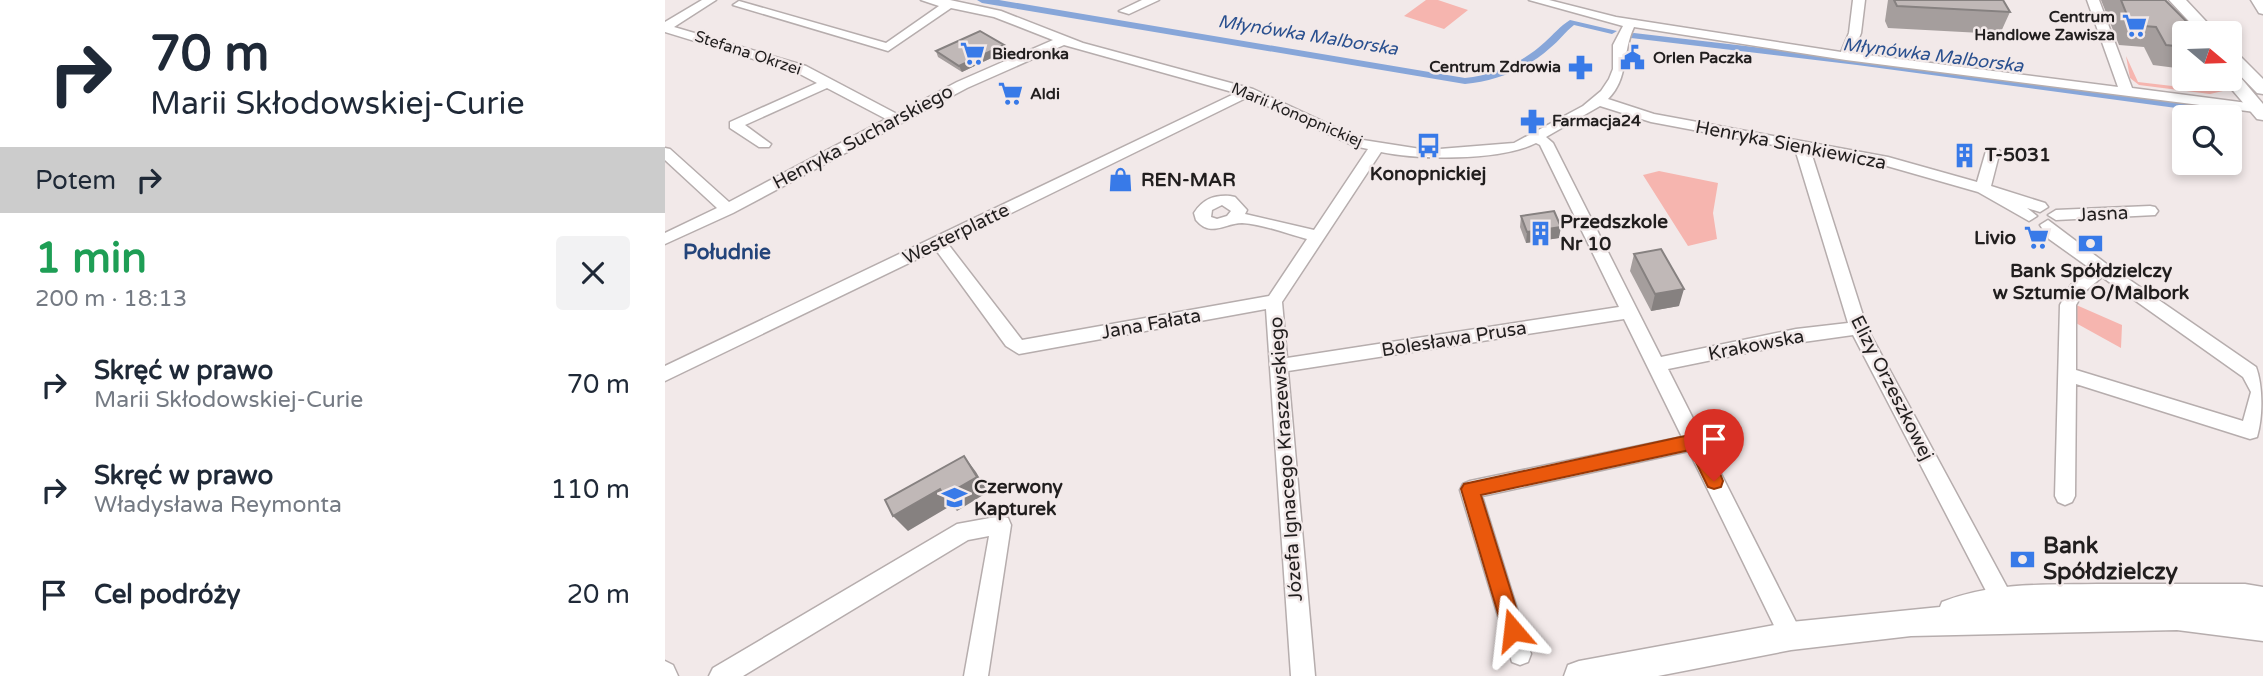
<!DOCTYPE html>
<html lang="pl">
<head>
<meta charset="utf-8">
<style>
  body { margin:0; font-family:"Varela Round",sans-serif; background:#f2f2f3; color:#1f2937; height:100vh; display:flex; flex-direction:column; font-size:26px; white-space:nowrap }
  * { box-sizing:border-box; margin:0 }
  p { font-size:23px; color:#747a83 }
  .icon { flex:none; width:38px; height:38px; fill:none; stroke:currentColor; stroke-width:2; stroke-linecap:round; stroke-linejoin:round }
  .map { position:relative; flex:1; overflow:hidden }
  .details { display:flex; flex-direction:column; background:#fff; width:665px }
  .details>* { flex:none }
  .guide { background:#fff; color:#1f2937; overflow:hidden }
  .needle { width:46px; rotate:109deg }
  .buttons { position:absolute; left:1507px; top:21px; display:grid; gap:14px }
  .buttons a { display:grid; place-items:center; width:70px; height:70px; border-radius:7px; background:#fff; box-shadow:0 4px 10px #0003; font-size:35px }
  .pin { position:absolute; display:grid; place-items:center; width:60px; height:60px; color:#fff; margin:-72px -30px; border-radius:50% 50% 50% 0; rotate:-45deg; box-shadow:0 0 7px #0007 }
  .pin .icon { rotate:45deg }
  .me { position:absolute; width:77px; margin:-38px; rotate:343deg; stroke-linejoin:round; filter:drop-shadow(0 0 5px #0008) }
  .turn { display:flex; align-items:center; gap:24px; height:147px; padding:0 35px; font-size:32px }
  .turn .icon { width:91px; height:91px; stroke-width:2.5 }
  .turn b { display:block; font-size:49px; line-height:60px }
  .then { display:flex; align-items:center; height:66px; padding:0 35px; background:#0003; gap:14px; font-size:26px }
  .round { display:grid; place-items:center; flex:none; width:74px; height:74px; border-radius:7px; background:#f2f2f3 }
  .headline { display:flex; align-items:center; justify-content:space-between; height:119px; padding:0 35px }
  h1 { font-size:42px; font-weight:700; line-height:52px; color:#1e9e55 }
  ul { padding:0; list-style:none }
  li { display:flex; align-items:center; gap:21px; height:105px; padding:0 35px }
  li div { flex:1 }
  li b { display:block; font-size:26px }
  li em { font-style:normal }
  main { display:flex; flex:1; min-height:0 }
  .map>svg:first-child { display:block }
  .green { fill:#f6b5af }
  .lines { fill:none; stroke-linecap:round; stroke-linejoin:round }
  .canal { fill:#87a6d9; fill-rule:evenodd }
  .minor-casing { stroke:#b6adad; stroke-width:3 }
  .major-casing { stroke:#b6adad; stroke-width:3 }
  .minor { fill:#fff; fill-rule:evenodd }
  .major { fill:#fff; fill-rule:evenodd }
  .wall { fill:#a59e9d }
  .shaded-wall { fill:#868180 }
  .building { fill:#c0b8b7; stroke:#868180; stroke-width:2 }
  .route { fill:#ea580c; stroke:#983908; stroke-width:2 }
  .labels { text-anchor:middle; dominant-baseline:central; stroke-width:5; stroke-linejoin:round; paint-order:stroke }
  .far-poi-label { font-size:16px; font-weight:bold; fill:#211e1e; stroke:#f2e9e9; text-anchor:start }
  .far-street-label { font-size:16px; fill:#211e1e; stroke:#f2e9e9 }
  .far-water-label { font-size:18px; font-style:italic; fill:#2a508f; stroke:#f2e9e9 }
  .street-label { font-size:19px; fill:#211e1e; stroke:#f2e9e9 }
  .poi-label { font-size:19px; font-weight:bold; fill:#211e1e; stroke:#f2e9e9; text-anchor:start }
  .neighbourhood-label { font-size:21px; font-weight:bold; fill:#23447a; stroke:#f2e9e9 }
  .near-poi-label { font-size:23px; font-weight:bold; fill:#211e1e; stroke:#f2e9e9; text-anchor:start }
</style>
</head>
<body>
<main>
<section class="details">
<div class="guide">
<div class="turn"><svg class="icon" aria-label="right" viewBox="0 0 24 24"><path d="M7 20v-9h11M14 6l5 5-5 5"/></svg><div><b>70 m</b>Marii Skłodowskiej-Curie</div></div>
<div class="then">Potem<svg class="icon" aria-label="right" viewBox="0 0 24 24"><path d="M7 20v-9h11M14 6l5 5-5 5"/></svg></div>
</div>
<div class="headline"><div><h1>1 min</h1><p>200 m · 18:13</p></div><a class="round"><svg class="icon" aria-label="close" viewBox="0 0 24 24"><path d="M6 6l12 12M18 6L6 18"/></svg></a></div>
<ul>
<li><svg class="icon" aria-label="right" viewBox="0 0 24 24"><path d="M7 20v-9h11M14 6l5 5-5 5"/></svg><div><b>Skręć w prawo</b><p>Marii Skłodowskiej-Curie</p></div><em>70 m</em></li>
<li><svg class="icon" aria-label="right" viewBox="0 0 24 24"><path d="M7 20v-9h11M14 6l5 5-5 5"/></svg><div><b>Skręć w prawo</b><p>Władysława Reymonta</p></div><em>110 m</em></li>
<li><svg class="icon" aria-label="arrive" viewBox="0 0 24 24"><path d="M6 21V4h12l-3 4 3 4H6"/></svg><div><b>Cel podróży</b></div><em>20 m</em></li>
</ul>
</section>
<div class="map">
<svg width="1598" height="676" viewBox="0 0 1598 676">
  <rect width="100%" height="100%" fill="#f2e9e9"/>
  <path class="green" d="M761,0h12l30,10 -24,19 -40,-13z
    M1461,56l12,26 77,9 -5,-11 -7,-1h13l7,12 -13,3 -71,-9 -9,-7z
    M994,171l59,12 -5,30 4,26 -29,7 -45,-71z
    M1409,304l48,21 -1,23 -47,-26z"/>
  <g class="lines">
    <path class="canal" d="M312,0h22l466,78c29,-3 59,-16 80,-36 8,-7 15,-16 25,-22l47,11 -5,3 -38,-9c-9,7 -15,16 -24,23 -23,21 -54,33 -85,36l-483,-81z
      M969,33l223,26 371,50 5,3 -5,3 -371,-50 -226,-27v-4z"/>
    <defs>
      <path id="minor" d="M37,0h14l-42,27 132,39 91,48 60,-32 96,-42 -59,-23 -43,-9 -63,43 -155,-46 6,-4 147,42 53,-37 -18,-6h29l51,11 82,32 170,46 110,51 64,10 87,-7 69,-37 18,-15 8,-12 4,-10v-24l10,-19 -94,-26h20l67,17 225,35 8,-19 4,-33h12l-4,33 -8,20 265,34 -31,-87h12l33,88 131,17v8l-417,-53 -212,-33c-12,25 -5,51 -26,72l46,15 234,43 89,25 9,-31 7,-4 7,4 -9,35 54,17 3,4 -8,5 -13,-4 10,8 -8,5 -51,-29 -91,-26 -76,-14 56,176 147,272 3,7 -3,7 -8,4 -8,-4 -145,-279 -57,8 -128,26 131,259 3,8 -3,8 -8,3 -8,-3 -94,-193 -207,45 49,158 -3,8 -8,3 -8,-3 -52,-172 3,-6 7,-3 212,-44 -58,-118 -336,52 27,305h-24l-25,-367 -247,45 -13,-8 -70,-96 -271,131v-15l571,-273 -172,-48 -97,43 -234,125 -68,31v-11l52,-25 -52,-48v-12l5,1 59,53 157,-83 -59,-31 -82,37 26,19 -2,3h-10l-29,-19v-6l87,-39 -21,-11 -131,-40v-10zM583,97l106,49 14,3 -54,81 -69,-16 2,-4 -12,-13 -5,-1c-16,-1 -27,3 -36,17l2,7c15,18 29,3 46,3 21,1 45,11 65,16l-38,57 -247,44 -74,-96zM935,106l51,16 144,27 53,174 -52,6 -135,28 -108,-214 -7,-6zM871,143l4,2 79,162 -332,51 -5,-56 99,-150c38,8 120,9 155,-9zM557,205l9,6 -4,5 -10,3 -6,-2 1,-7z
        M477,0h17l-30,14 -10,-3z
        M1586,0h12v14l-4,-1z
        M1485,206l5,1 3,4 -3,4 -99,5 -8,-5 8,-5z
        M1383,220l60,45 148,102c7,19 7,50 1,70l-7,2 -174,-55 -1,112 -3,6 -7,3 -7,-3 -3,-6 5,-191 11,-20 20,-16 -42,-30 -9,-14zM1437,277l141,100 8,15 -8,29 -167,-51v-65l7,-12z
        M336,516l7,2 3,7 -23,151h-24l25,-140 -21,4 -225,136h-34l4,-8 244,-144z
        M0,661l8,4 5,11h-13z"/>
      <path id="major" d="M1504,0h17l31,33h-17z
        M1564,49l6,2 28,28v15l-6,-1 -28,-29z
        M1564,70l6,1 28,33v16l-6,-1 -34,-40h6z
        M1432,584h148l18,3v54l-86,-11 -266,6 -120,14 -133,26h-94l4,-11 11,-4 212,-39 149,-15 2,-5c50,-20 102,-17 155,-18z"/>
    </defs>
    <use href="#minor" class="minor-casing"/>
    <use href="#major" class="major-casing"/>
    <use href="#minor" class="minor"/>
    <use href="#major" class="major"/>
  </g>
  <path class="wall" d="M1223,0h115l7,12 -10,22 -112,-6 -3,-7z
    M1436,0h64l31,31 -2,2h-10v36l-31,-4 -9,-18 -25,-2z
    M271,51h70l-44,21 -24,-15z
    M856,216l38,22 -33,5 -6,-16z
    M969,254l45,52 -28,5 -21,-40z"/>
  <path class="shaded-wall" d="M339,45l2,6 -44,21 -3,-6z
    M896,227l-2,11 -33,5 1,-11z
    M1019,289l-5,17 -28,5 4,-17z
    M299,456l12,16 12,20 -31,19 -5,-6 -44,26 -15,-15z"/>
  <path class="building" d="M1229,0h109l7,12 -113,-6z
    M1456,0h44l31,31 -11,-1 4,3h-5v14l-18,-2 -10,-18 -25,-2z
    M315,31l24,14 -45,21 -23,-15z
    M889,211l7,16 -34,5 -6,-16z
    M996,249l23,40 -29,5 -21,-40z
    M299,456l13,21 -33,19 -4,-7 -47,27 -8,-16z"/>
  <path class="route" d="M1029,434l7,2 20,40 2,5 -2,6 -7,2 -6,-2 -18,-37 -209,45 42,135 -3,7 -7,3 -8,-3 -44,-148 3,-5z"/>
  <defs>
    <symbol id="supermarket-bare" viewBox="-9 -9 18 18"><path d="M-6-5.5h2.5l.6 2H6L4.5 2H-2.5L-4.4-4H-6ZM-1.5 3.2a1.3 1.3 0 1 0 .1 0ZM3 3.2a1.3 1.3 0 1 0 .1 0Z" fill="#387ae8" stroke="#f2e9e9" stroke-width="2.5" paint-order="stroke"/></symbol>
    <symbol id="civic-bare" viewBox="-9 -9 18 18"><path d="M-.6-6.5H3V-4.5H.6V-3L4-1V1h2V6H-6V1h2V-1L-.6-3ZM-1.2 2.5V6h2.4V2.5Z" fill="#387ae8" stroke="#f2e9e9" stroke-width="2.5" paint-order="stroke"/></symbol>
    <symbol id="pharmacy-bare" viewBox="-9 -9 18 18"><path d="M-2-6h4v4h4v4h-4v4h-4v-4h-4v-4h4Z" fill="#387ae8" stroke="#f2e9e9" stroke-width="2.5" paint-order="stroke"/></symbol>
    <symbol id="bus-bare" viewBox="-9 -9 18 18"><path d="M-5-6H5V4H4V6H2V4H-2V6H-4V4H-5ZM-3.5-4V0h7V-4ZM-3.5 1.2v1.5H-2V1.2ZM2 1.2v1.5H3.5V1.2Z" fill="#387ae8" stroke="#f2e9e9" stroke-width="2.5" paint-order="stroke"/></symbol>
    <symbol id="building-bare" viewBox="-9 -9 18 18"><path d="M-4-6H4V6H1V3H-1V6H-4ZM-2.5-4.3h1.7v1.8h-1.7ZM.8-4.3h1.7v1.8H.8ZM-2.5-1h1.7V.8h-1.7ZM.8-1h1.7V.8H.8Z" fill="#387ae8" stroke="#f2e9e9" stroke-width="2.5" paint-order="stroke"/></symbol>
    <symbol id="shop-bare" viewBox="-9 -9 18 18"><path d="M-5-2.5h2.3a2.7 3.5 0 0 1 5.4 0H5L5.5 6h-11ZM-1.5-2.5h3a1.5 2.3 0 0 0-3 0Z" fill="#387ae8" stroke="#f2e9e9" stroke-width="2.5" paint-order="stroke"/></symbol>
    <symbol id="bank-bare" viewBox="-9 -9 18 18"><path d="M-6-4H6V4H-6ZM0-2.3a2.3 2.3 0 1 0 0 4.6a2.3 2.3 0 1 0 0-4.6Z" fill="#387ae8" stroke="#f2e9e9" stroke-width="2.5" paint-order="stroke"/></symbol>
    <symbol id="school-bare" viewBox="-9 -9 18 18"><path d="M0-5L7-2L0 1L-7-2ZM-4 1L0 2.5L4 1V4Q0 6-4 4Z" fill="#387ae8" stroke="#f2e9e9" stroke-width="2.5" paint-order="stroke"/></symbol>
  </defs>
  <g fill-rule="evenodd">
    <use href="#supermarket-bare" x="1452" y="8" width="35" height="35"/>
    <use href="#supermarket-bare" x="290" y="36" width="35" height="35"/>
    <use href="#civic-bare" x="950" y="40" width="35" height="35"/>
    <use href="#pharmacy-bare" x="898" y="50" width="35" height="35"/>
    <use href="#supermarket-bare" x="328" y="76" width="35" height="35"/>
    <use href="#pharmacy-bare" x="850" y="104" width="35" height="35"/>
    <use href="#bus-bare" x="746" y="128" width="35" height="35"/>
    <use href="#building-bare" x="1282" y="138" width="35" height="35"/>
    <use href="#shop-bare" x="438" y="162" width="35" height="35"/>
    <use href="#building-bare" x="858" y="216" width="35" height="35"/>
    <use href="#supermarket-bare" x="1354" y="220" width="35" height="35"/>
    <use href="#bank-bare" x="1408" y="226" width="35" height="35"/>
    <use href="#school-bare" x="272" y="480" width="35" height="35"/>
    <use href="#bank-bare" x="1340" y="542" width="35" height="35"/>
  </g>
  <g class="labels">
    <g class="far-poi-label">
      <text x="1450" y="17" text-anchor="end">Centrum<tspan x="1450" dy="18">Handlowe Zawisza</tspan></text>
      <text x="327" y="54">Biedronka</text>
      <text x="988" y="58">Orlen Paczka</text>
      <text x="896" y="67" text-anchor="end">Centrum Zdrowia</text>
      <text x="365" y="94">Aldi</text>
      <text x="887" y="121">Farmacja24</text>
    </g>
    <g class="far-street-label">
      <text transform="translate(83 53) rotate(18)">Stefana Okrzei</text>
      <text transform="translate(632 115) rotate(23)">Marii Konopnickiej</text>
    </g>
    <g class="far-water-label">
      <text transform="translate(643 35) rotate(9)">Młynówka Malborska</text>
      <text transform="translate(1268 55) rotate(7)">Młynówka Malborska</text>
    </g>
    <g class="street-label">
      <text transform="translate(198 137) rotate(-28)">Henryka Sucharskiego</text>
      <text transform="translate(1126 145) rotate(11)">Henryka Sienkiewicza</text>
      <text transform="translate(1438 214) rotate(-3)">Jasna</text>
      <text transform="translate(291 234) rotate(-26)">Westerplatte</text>
      <text transform="translate(486 324) rotate(-10)">Jana Fałata</text>
      <text transform="translate(789 339) rotate(-9)">Bolesława Prusa</text>
      <text transform="translate(1091 345) rotate(-11)">Krakowska</text>
      <text transform="translate(1227 388) rotate(63)">Elizy Orzeszkowej</text>
      <text transform="translate(621 459) rotate(-94)">Józefa Ignacego Kraszewskiego</text>
    </g>
    <g class="poi-label">
      <text x="1320" y="155">T-5031</text>
      <text x="763" y="174" text-anchor="middle">Konopnickiej</text>
      <text x="476" y="180">REN-MAR</text>
      <text x="895" y="222">Przedszkole<tspan x="895" dy="22">Nr 10</tspan></text>
      <text x="1351" y="238" text-anchor="end">Livio</text>
      <text x="1426" y="271" text-anchor="middle">Bank Spółdzielczy<tspan x="1426" dy="22">w Sztumie O/Malbork</tspan></text>
      <text x="309" y="487">Czerwony<tspan x="309" dy="22">Kapturek</tspan></text>
    </g>
    <g class="neighbourhood-label">
      <text x="62" y="252">Południe</text>
    </g>
    <g class="near-poi-label">
      <text x="1378" y="546">Bank<tspan x="1378" dy="26">Spółdzielczy</tspan></text>
    </g>
  </g>
</svg>
<div class="buttons">
<a><svg class="needle" viewBox="-14 -14 28 28"><path d="M0-13l5 13h-10z" fill="#e53935"/><path d="M0 13l5-13h-10z" fill="#747a83"/></svg></a>
<a><svg class="icon" aria-label="search" viewBox="0 0 24 24"><circle cx="10" cy="10" r="6"/><path d="M15 15l6 6"/></svg></a>
</div>
<div class="pin" style="left:1049px;top:481px;background:#d93025"><svg class="icon" aria-label="arrive" viewBox="0 0 24 24"><path d="M6 21V4h12l-3 4 3 4H6"/></svg></div>
<svg class="me" style="left:848px;top:630px" viewBox="-20 -20 40 40"><path d="M0-17L14 15 0 8-14 15z" fill="#ea580c" stroke="#fff" stroke-width="4"/></svg>
</div>
</main>
</body>
</html>
